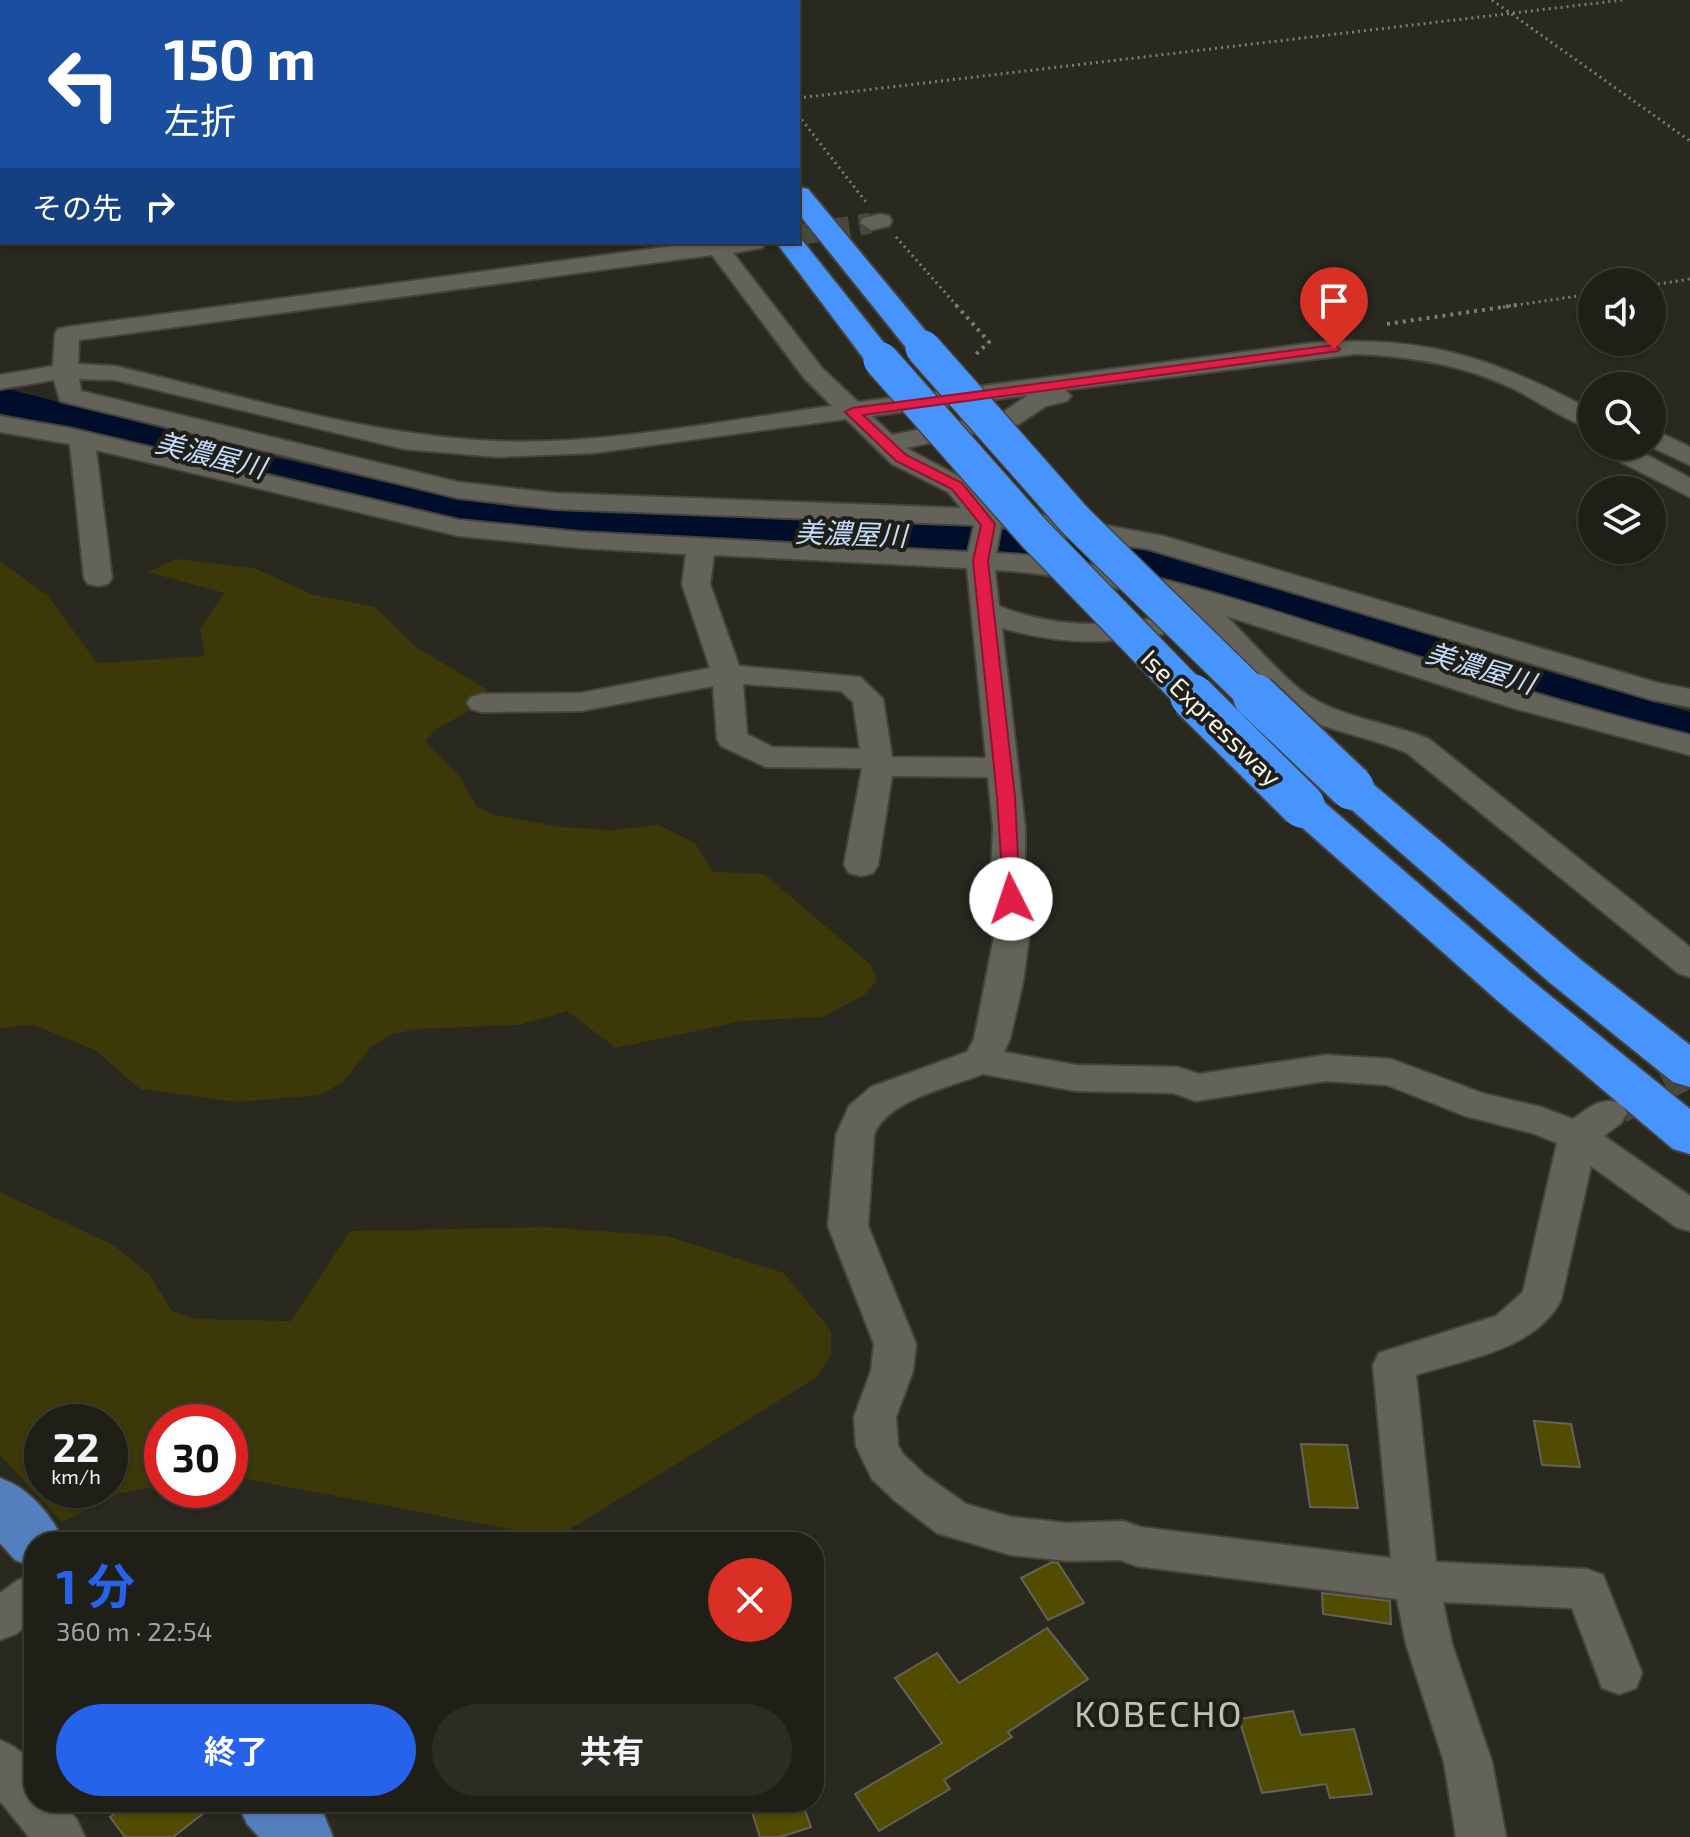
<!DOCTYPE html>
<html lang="ja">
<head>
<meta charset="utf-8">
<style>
  body { margin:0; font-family:"Exo 2","Noto Sans JP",sans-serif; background:#2c2c25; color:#f1f3f6; height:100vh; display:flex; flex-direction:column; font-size:30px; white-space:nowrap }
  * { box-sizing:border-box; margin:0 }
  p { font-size:26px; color:#a1a2a2 }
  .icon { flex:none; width:44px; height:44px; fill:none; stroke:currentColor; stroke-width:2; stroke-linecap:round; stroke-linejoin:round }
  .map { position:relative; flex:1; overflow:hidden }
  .drawer { position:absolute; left:24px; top:1532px; width:800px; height:280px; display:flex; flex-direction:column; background:#1f1f18; border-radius:32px; box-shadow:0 2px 6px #0004,0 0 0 2px #3c3d37 }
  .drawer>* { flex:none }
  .guide { position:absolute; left:0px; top:0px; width:800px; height:244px; box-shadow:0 2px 6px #0004,0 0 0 2px #3c3d37; background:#1a4fa0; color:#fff; overflow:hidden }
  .fabs { position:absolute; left:1578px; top:268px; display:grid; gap:16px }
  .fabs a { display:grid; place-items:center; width:88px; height:88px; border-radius:50%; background:#1f1f18; box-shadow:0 2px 6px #0004,0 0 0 2px #3c3d37; font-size:40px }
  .speed { position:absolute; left:24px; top:1404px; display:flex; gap:16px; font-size:40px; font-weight:700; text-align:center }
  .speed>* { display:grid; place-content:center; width:104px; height:104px; border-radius:50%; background:#1f1f18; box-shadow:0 2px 6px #0004,0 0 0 2px #3c3d37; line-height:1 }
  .speed small { font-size:20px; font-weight:400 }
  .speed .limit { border:12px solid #d22; background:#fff; color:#111 }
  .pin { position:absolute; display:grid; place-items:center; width:68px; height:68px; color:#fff; margin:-82px -34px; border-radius:50% 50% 50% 0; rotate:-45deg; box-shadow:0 0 8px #0007 }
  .pin .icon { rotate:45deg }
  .me { position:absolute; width:88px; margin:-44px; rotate:356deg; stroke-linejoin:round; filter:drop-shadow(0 0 6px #0008) }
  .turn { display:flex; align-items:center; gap:28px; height:168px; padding:0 32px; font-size:36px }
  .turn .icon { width:104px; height:104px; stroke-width:2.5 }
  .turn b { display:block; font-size:56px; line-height:68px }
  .then { display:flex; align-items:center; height:76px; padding:0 32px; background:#0003; gap:16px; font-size:30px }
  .round { display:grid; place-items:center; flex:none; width:84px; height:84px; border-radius:42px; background:#2c2c25 }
  .overview { display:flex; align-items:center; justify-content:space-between; height:136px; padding:0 32px }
  h1 { font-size:48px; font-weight:700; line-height:60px; color:#2563eb }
  .button { display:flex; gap:16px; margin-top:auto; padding:16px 32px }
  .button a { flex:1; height:92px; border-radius:48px; background:#2563eb; color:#fff; font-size:32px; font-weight:700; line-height:92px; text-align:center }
  .button a+a { background:#2c2c25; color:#f1f3f6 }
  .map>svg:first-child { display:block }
  .green { fill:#3c3808; fill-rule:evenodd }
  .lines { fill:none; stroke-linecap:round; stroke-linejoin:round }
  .river { fill:#000e2c; fill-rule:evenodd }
  .building { fill:#514c00; stroke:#636359; stroke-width:2 }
  .minor-tunnel-far1 { stroke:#48483f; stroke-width:21; stroke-dasharray:21 10; stroke-linecap:butt }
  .minor-tunnel { stroke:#48483f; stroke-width:34; stroke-dasharray:34 17; stroke-linecap:butt }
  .minor-casing { stroke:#44443c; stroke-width:4 }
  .major-casing { stroke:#44443c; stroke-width:4 }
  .highway-casing { stroke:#44443c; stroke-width:4 }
  .path-far1 { stroke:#7c7c75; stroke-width:3; stroke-dasharray:2 4; stroke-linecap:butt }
  .path { stroke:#7c7c75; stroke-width:4; stroke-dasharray:3 5; stroke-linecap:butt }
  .minor { fill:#646359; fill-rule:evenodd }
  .major { fill:#5380bd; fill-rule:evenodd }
  .highway { fill:#4894ff; fill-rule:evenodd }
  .highway-bridge-far1-casing { stroke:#44443c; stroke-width:38; stroke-linecap:butt }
  .highway-bridge-casing { stroke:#44443c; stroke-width:48; stroke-linecap:butt }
  .highway-bridge-far1 { stroke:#4894ff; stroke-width:35 }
  .highway-bridge { stroke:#4894ff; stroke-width:44 }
  .route { fill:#e11d48; stroke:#92132f; stroke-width:2 }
  .labels { text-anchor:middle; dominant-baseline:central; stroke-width:8; stroke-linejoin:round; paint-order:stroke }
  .street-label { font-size:26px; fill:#f5f5ef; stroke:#201f17 }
  .water-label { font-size:28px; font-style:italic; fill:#c3dbfe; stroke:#201f17 }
  .near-quarter-label { font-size:36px; letter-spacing:2px; fill:#c1c0b5; stroke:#201f17 }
</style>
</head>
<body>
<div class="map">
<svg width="1690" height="1837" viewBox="0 0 1690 1837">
  <rect width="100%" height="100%" fill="#292920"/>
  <path class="green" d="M176,559l78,9 60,27 61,12 41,40 70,42v13l-50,27 -11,12 34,34 18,32 18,8 66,12 51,3 47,-5 36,18 18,29 51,2 107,91 6,16 -13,14 -42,22 -80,4 -126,27 -49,-37 -48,14 -102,4 -25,5 -21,13 -28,35 -23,13 -83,7 -97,-13 -45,-39 -61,-25 -34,3v-467l48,35 49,67 108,-7 -5,-27 24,-36 -76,-21z
    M0,1192l113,53 36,29 23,37 24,8 95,2 59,-90 195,-4 122,9 117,37 47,58v23l-14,23 -261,161 -326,-62v-54h-68v63l-44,9 -56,28 -62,-67zM42,1422h68v68h-68z"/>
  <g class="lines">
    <path class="river" d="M0,387l273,70 160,36 86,15 437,15 210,28 344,110 180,51v32l-216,-61 -315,-105 -203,-27 -437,-15 -86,-15 -165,-37 -268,-71z"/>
  </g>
  <path class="building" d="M1534,1421l37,3 9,43 -38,-2z
    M1301,1444l46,1 11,63 -48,-1z
    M1052,1562l6,1 26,40 -36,17 -27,-42z
    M1322,1593l68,8 1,23 -68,-10z
    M1047,1628l41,51 -80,53 4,5 -68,43 6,9 -71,42 -24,-37 87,-51 -47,-65 42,-25 22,30z
    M1293,1711l8,24 53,-6 18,65 -42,4 -4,-14 -64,9 -23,-74z
    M130,1802h88l-45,35h-48l-15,-20z
    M772,1802h30l9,25 -31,10h-20l-9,-28z"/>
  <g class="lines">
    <path class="minor-tunnel-far1" d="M628,2l22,-2
      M798,235l73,-12"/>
    <path class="minor-tunnel" d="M1619,1107l71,-37"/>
    <defs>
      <path id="minor" d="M557,0h18l1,2h-18z
        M0,62h2v12h-2z
        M881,214l8,2 3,5 -3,5 -18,4 -11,-7 3,-5z
        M702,242h63l-3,6 -29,5 89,115 36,34 454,-59c116,-8 179,15 280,67v18c-28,-7 -53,-27 -78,-39 -50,-24 -103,-33 -158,-35l-291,36 6,6 -4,5 -21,5 -27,18 -113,24 60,32 25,30 70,7 102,19 495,147 32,6v18l-37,-7 -505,-151 -147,-22 -5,26c114,6 226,41 334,76 120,38 238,77 360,106v20l-177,-47 -287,-92c22,21 62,68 86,82 35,21 79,25 117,41l261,208v30l-12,-4 -271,-220c-38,-17 -80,-21 -116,-42 -23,-13 -67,-64 -88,-86 -73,18 -128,24 -201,3l23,199v50l6,45 -8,60 -13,57 -6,13 72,13 101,2 22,7 127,-19 65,4 94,35 56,13 32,12c17,-12 27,-22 48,-16l6,10 -6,10 -17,13 86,60v35l-14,-4 -85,-61 -30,134c-26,50 -96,59 -145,75l20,187 151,7 16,6 39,98 -6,15 -17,6 -17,-6 -30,-80 -129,-6 9,42 40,118 14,75h-50l-12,-75 -38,-118 -9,-45 -261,-33 -16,-6 -52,1 -57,-6 -74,-22 -42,-32 -23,-22 -16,-33 -2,-29 17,-46 3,-27 -46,-118 8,-91 13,-29 22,-19 96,-35 7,-13 23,-117 -6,-45 2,-50 -5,-50 -96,-1 -14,89 -5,8 -12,3 -12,-3 -5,-8 18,-97 -96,-1 -45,-21 -4,-7 -4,-53 -132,25 -99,1 -11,-3 -4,-6 4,-6 11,-3 99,-1 129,-25 -28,-84 4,-30 -106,-6 -121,-12 -363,-86 16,128 -4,6 -10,2 -10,-2 -4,-6 -14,-134 -70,-12v-16l69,12 390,92 121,12 388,20 6,-27 -419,-16 -97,-11 -398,-97 -6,-21 -54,9v-14l53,-9 2,-32 3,-5 9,-2zM712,255l92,123 28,28c-106,14 -231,40 -337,35 -127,-5 -256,-46 -380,-75l-37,-2 1,-24zM79,379l36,1 289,69 93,8 97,-4 252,-34 46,45 56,28 13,16 -406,-15 -97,-11 -377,-91zM1028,395l-26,18 -110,22 -20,-19zM714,555l253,13 19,190 -94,-1 -9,-58 -23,-22 -121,-11 -29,-82zM995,570c65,3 128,19 190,34l6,7c-66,15 -128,21 -192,-5zM743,684l98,7 12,11 7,47 -88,-2 -25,-13zM983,1074l93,17 97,2 23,8 130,-20 61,4 78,31 67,17 25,10 -34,149 -27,24 -117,37 -6,12 18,193 -251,-31 -17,-6 -55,2 -57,-6 -45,-13 -41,-29 -23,-22 -4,-8 -2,-28 17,-46 3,-27 -48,-118 6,-91c13,-35 76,-48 109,-61z
        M1652,429l38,18v18l-41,-19h3z
        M1597,446h33l60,32v19l-89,-45z
        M34,1574v46l-18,14 -16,6v-47l18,-13z
        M0,1740c34,14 34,29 34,62h29l14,18 8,17h-56l-29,-36z"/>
      <path id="major" d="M0,1478c29,10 51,36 64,64h-30v25l-19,-7 -15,-17z
        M237,1802h75l12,13 9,22h-74l-12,-13z"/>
      <path id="highway" d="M612,0h24l1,2h-24z
        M646,0h25l1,2h-25z
        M798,187l10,2 126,152 5,7 -5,7 -11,2 -11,-2 -114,-142z
        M798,235l94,118 5,7 -5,7 -11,3 -11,-3 -94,-125h22z
        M1352,775l15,4 214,181 109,85v42l-17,-5 -124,-100 -212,-185 -6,-9 6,-9z
        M1303,793l15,4 213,183 159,129v45l-17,-5 -174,-147 -211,-187 -6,-9 6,-9z"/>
    </defs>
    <use href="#minor" class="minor-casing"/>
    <use href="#major" class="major-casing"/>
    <use href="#highway" class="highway-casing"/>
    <path class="path-far1" d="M1492,0l198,141
      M798,98l825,-98
      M798,115l68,87
      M896,237l62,70
      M1652,285l38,-6
      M1503,307l89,-13"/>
    <path class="path" d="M956,305l33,37 -16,15
      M1387,324l130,-19"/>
    <use href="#minor" class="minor"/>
    <use href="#major" class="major"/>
    <use href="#highway" class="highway"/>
    <defs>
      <path id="highway-bridge-far1" d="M923,348l153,173 181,177
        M881,360l153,173 160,165"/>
      <path id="highway-bridge" d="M1192,696l111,110
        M1255,696l97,92"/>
    </defs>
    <use href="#highway-bridge-far1" class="highway-bridge-far1-casing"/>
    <use href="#highway-bridge" class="highway-bridge-casing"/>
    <use href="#highway-bridge-far1" class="highway-bridge-far1"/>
    <use href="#highway-bridge" class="highway-bridge"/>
  </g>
  <path class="route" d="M1334,345l6,4 -2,2 -475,64 43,40 56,28 33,41 -7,37 27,236 5,102 -3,4h-13l-7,-106 -24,-236 8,-36 -29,-36 -56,-28 -51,-49 7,-4z"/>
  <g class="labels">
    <g class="street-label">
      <text transform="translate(1212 717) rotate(44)">Ise Expressway</text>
    </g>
    <g class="water-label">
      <text transform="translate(211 454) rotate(14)">美濃屋川</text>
      <text transform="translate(851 533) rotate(2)">美濃屋川</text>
      <text transform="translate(1481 667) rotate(17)">美濃屋川</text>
    </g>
    <g class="near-quarter-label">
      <text x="1159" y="1712">KOBECHO</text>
    </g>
  </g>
</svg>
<div class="fabs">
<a><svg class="icon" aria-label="sound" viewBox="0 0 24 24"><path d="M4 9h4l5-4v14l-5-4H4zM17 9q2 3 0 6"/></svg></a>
<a><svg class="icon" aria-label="search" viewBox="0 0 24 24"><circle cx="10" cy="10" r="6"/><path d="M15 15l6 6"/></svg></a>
<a><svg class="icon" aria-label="layers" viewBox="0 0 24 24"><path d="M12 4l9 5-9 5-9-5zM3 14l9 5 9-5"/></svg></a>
</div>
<div class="speed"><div>22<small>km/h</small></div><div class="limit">30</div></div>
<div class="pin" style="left:1334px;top:349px;background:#d93025"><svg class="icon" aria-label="arrive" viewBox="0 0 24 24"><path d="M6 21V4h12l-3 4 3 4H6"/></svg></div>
<svg class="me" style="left:1011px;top:899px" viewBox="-20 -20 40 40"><circle r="19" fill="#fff"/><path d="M0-13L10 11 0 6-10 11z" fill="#e11d48"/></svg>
<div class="guide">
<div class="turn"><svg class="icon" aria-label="left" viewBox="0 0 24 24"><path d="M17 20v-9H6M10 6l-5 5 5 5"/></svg><div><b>150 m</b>左折</div></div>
<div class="then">その先<svg class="icon" aria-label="right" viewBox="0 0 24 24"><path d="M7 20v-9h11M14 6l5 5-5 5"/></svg></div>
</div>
<section class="drawer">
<div class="overview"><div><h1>1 分</h1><p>360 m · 22:54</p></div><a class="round" style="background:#d93025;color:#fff"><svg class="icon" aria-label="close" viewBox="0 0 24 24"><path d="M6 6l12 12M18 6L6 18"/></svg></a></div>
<div class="button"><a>終了</a><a>共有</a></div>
</section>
</div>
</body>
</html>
